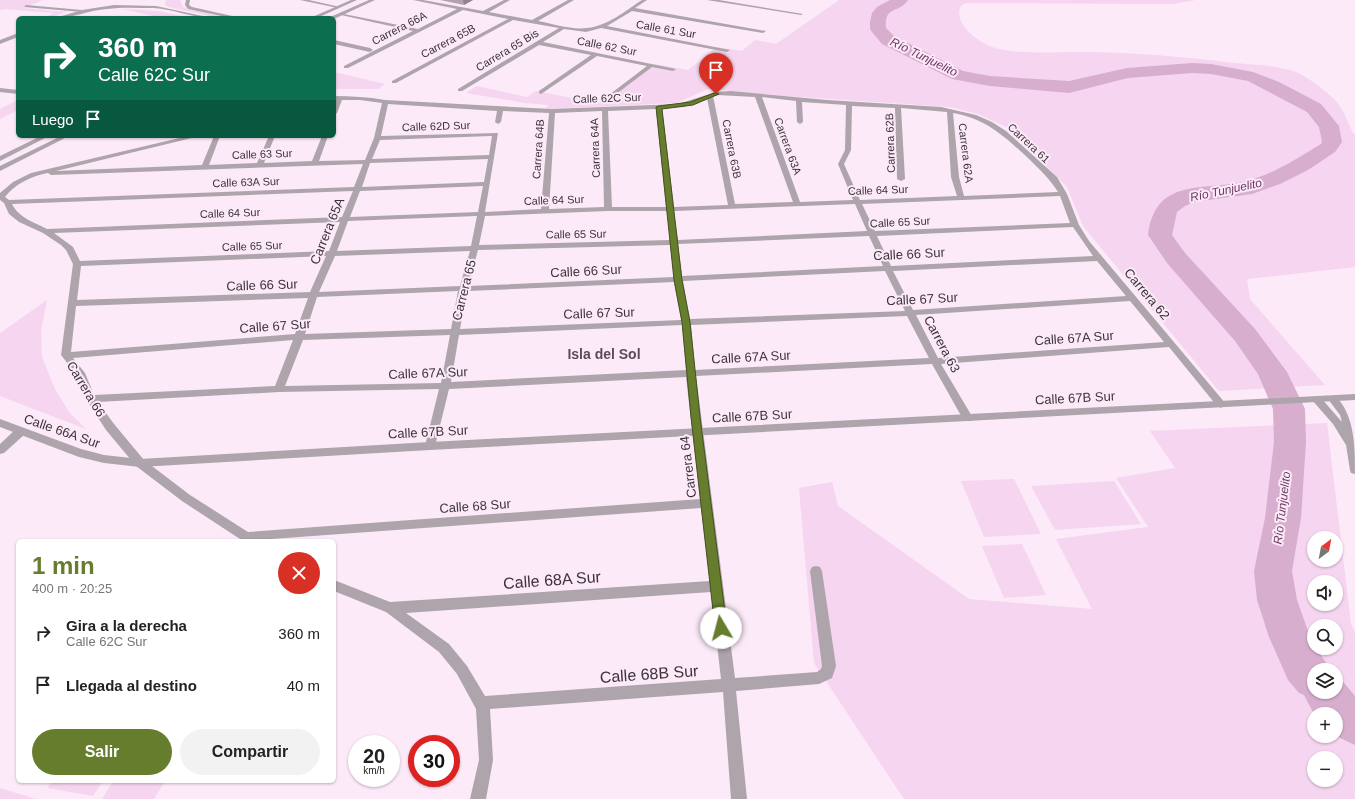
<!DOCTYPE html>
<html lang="es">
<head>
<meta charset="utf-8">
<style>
  body { margin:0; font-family:Arial,sans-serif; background:#f2f2f2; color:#222; height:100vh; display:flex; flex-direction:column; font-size:15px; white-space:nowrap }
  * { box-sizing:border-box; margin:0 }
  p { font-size:13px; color:#767676 }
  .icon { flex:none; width:22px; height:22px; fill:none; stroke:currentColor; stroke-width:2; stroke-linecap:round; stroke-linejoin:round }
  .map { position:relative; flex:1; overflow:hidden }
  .details { position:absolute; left:16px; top:539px; width:320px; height:244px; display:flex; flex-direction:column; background:#fff; border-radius:6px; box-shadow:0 1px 3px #0004 }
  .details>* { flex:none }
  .hud { position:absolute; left:16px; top:16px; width:320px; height:122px; border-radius:6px; box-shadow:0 1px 3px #0004; background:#0b6e4f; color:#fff; overflow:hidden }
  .needle { width:26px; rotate:32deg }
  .fabs { position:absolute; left:1307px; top:531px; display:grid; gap:8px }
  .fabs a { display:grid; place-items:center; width:36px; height:36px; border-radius:50%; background:#fff; box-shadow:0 1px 3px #0004; font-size:20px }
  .speed { position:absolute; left:348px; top:735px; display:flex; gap:8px; font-size:20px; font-weight:700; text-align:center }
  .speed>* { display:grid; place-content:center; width:52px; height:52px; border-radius:50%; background:#fff; box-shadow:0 1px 3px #0004; line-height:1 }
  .speed small { font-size:10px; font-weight:400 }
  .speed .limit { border:6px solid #d22; background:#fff; color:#111 }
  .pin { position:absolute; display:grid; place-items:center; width:34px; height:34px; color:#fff; margin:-41px -17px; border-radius:50% 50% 50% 0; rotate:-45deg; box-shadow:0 0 4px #0007 }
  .pin .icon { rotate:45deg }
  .me { position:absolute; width:44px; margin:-22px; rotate:352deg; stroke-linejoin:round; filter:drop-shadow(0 0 3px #0008) }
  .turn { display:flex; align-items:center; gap:14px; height:84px; padding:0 16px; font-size:18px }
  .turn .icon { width:52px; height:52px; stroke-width:2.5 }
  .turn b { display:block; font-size:28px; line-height:34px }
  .then { display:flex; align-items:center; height:38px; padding:0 16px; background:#0003; gap:8px; font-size:15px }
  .round { display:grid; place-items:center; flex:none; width:42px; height:42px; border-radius:21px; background:#f2f2f2 }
  .headline { display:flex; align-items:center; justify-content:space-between; height:68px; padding:0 16px }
  h1 { font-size:24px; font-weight:800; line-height:30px; color:#677d2e }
  .button { display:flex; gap:8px; margin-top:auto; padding:8px 16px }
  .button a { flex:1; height:46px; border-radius:24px; background:#677d2e; color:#fff; font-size:16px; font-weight:800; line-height:46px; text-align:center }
  .button a+a { background:#f2f2f2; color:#222 }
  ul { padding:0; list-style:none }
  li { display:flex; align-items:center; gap:12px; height:52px; padding:0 16px }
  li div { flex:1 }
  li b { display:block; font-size:15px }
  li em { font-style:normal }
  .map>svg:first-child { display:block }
  .green { fill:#f5d5ef; fill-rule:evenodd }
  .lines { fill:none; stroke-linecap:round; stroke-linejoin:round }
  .river { fill:#d7aece; fill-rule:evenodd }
  .minor { fill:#aea4ab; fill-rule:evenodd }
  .tertiary { fill:#aea4ab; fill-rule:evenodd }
  .wall { fill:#b4a1af }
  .shaded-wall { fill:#92838f }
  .route { fill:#677d2e; stroke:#43511e }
  .labels { text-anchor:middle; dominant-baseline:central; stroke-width:4; stroke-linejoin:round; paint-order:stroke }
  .far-street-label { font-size:11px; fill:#3c343a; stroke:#fceaf8 }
  .far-water-label { font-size:12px; font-style:italic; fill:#6d3a65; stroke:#fceaf8 }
  .street-label { font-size:13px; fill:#3c343a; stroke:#fceaf8 }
  .neighbourhood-label { font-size:14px; font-weight:bold; fill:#5d4b5a; stroke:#fceaf8 }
  .near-street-label { font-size:16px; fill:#3c343a; stroke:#fceaf8 }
</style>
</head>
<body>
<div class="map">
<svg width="1355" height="799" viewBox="0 0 1355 799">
  <rect width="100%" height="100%" fill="#fceaf8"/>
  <path class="green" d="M0,0h43l-20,8 44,4 -18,6h-5l10,-5 -50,-4 -4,1z
    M168,0h12l3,7 5,2 39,9h-8l-50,-11 -4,-2v-3z
    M839,0h357l-24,4 -206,-1 -5,3c-9,17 17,36 31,41 25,8 65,5 91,5 50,0 101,5 151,11 20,2 43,2 62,9 10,4 33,21 40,29 7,8 12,22 17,32h2v134l-108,12 3,20 75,86 -106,6 -136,-165 -16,-39 -59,-59 -30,-14 -28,-7 -164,-11 -78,-7 -32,14 -130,6 2,-4 -23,-2 -59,-10 11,-7 50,11 9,-6 68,13 51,-40 33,6 29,-23 25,4 13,-11 21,4z
    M123,9l35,2 33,7h-29z
    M334,72l51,12 -7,5h-44z
    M18,100v10l-18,9v-10z
    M47,300l-6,31 1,26 13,32 14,23 17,17 -86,-33v-63z
    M1327,423l24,201 4,8v167h-451l-90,-136 -15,-175 33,-6 6,24 131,93 123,10 -36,-70 92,-12 -32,-49 59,-10 -25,-37zM1314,538h22v22h-22zM1314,582h22v22h-22zM1314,626h22v22h-22zM1314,670h22v22h-22zM1314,714h22v22h-22zM1314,758h22v22h-22z
    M1014,479l27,55 -57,3 -23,-56z
    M1114,481l27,43 -86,6 -24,-44z
    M1022,544l24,51 -42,3 -22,-52z
    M52,781h51l-10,15 -46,-8z
    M113,781h52l-11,18h-52z
    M0,788l36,11h-36z"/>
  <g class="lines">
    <path class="river" d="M890,0h18c-9,14 -24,5 -22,28l8,8 69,35 27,5 79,5 58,-13 65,-5 19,1 42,8 26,10 42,22 18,22 3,16 -7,10 -27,18 -28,14 -28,10 -58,8 -9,4 -8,6 -5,23 13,18 70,76 32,43 18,37 1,33 -5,76 -9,53 5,29 17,48h2l15,22h-17v22h22v-16l3,1 16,19v49l-19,-9v-22h-22l-10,-19 -5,-2 -11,-13 -19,-43 -12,-37 -3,-29 11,-53 9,-76 -1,-33 -15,-35 -23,-33 -68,-78 -19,-28c8,-61 59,-42 102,-55 25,-7 48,-22 71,-36l1,-2 -3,-15 -12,-15 -59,-31 -37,-7 -19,-1 -64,5 -59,15 -79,-7 -38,-7 -70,-35 -10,-12 -2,-3v-7l2,-9 5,-6z"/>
    <path class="minor" d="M300,0h9l31,7 -2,1z
      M413,0h10l60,11 21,-11h6l-21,12 43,8 36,-20h6l-36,21c16,3 33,9 49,7 21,-2 38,-17 55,-28h5l-12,8 131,23 -3,2 -131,-22 -25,15 123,24 -3,2 -126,-24 -15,4 -22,-3 -21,13 133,27 -3,2 -21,-4 -49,37 -3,-2 1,-1 46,-35 -50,-10 -56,38 -2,-1v-2l52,-36 -52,-10 -77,46h-4v-2l101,-61 -46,-8 -117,63h-4v-2l116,-62 -45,-9 -115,58h-4v-2l69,-35 -72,-16 -2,-1v-1l79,16 39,-20z
      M707,0h12l84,14 -2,1z
      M26,5l56,5 2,1 -2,1 -58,-5z
      M334,40l36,8 3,2 -3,2 -36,-8z
      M0,88l18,2v4l-18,-2z
      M731,91l96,9 114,7 35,8 16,7 14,9 51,46 10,17 12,31 10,16 137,163 -5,4 -4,-2 -48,-59 -228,17 32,54 -1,3h-8l-32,-57 -236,12 39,302 82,-6 4,-3 1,-3 -12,-95 2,-4 4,-1 4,1 2,4 14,95 -4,12 -13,6 -83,7 11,108h-16l-8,-107 -233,17 3,51 -7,39h-16l9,-39 -3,-51 -19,-35 -18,-22 -53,-40 -52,-21v-11l56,22 320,-21 -9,-73 -458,33 -61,-40 -46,-35 -30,-36 -20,-31 -10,-25 -15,-19 12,-91 -7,-14 -5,-5 -18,-12 -24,-11 -10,-8 -5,-11 -4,-3v-7l13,-11 18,-9 157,-37h12l-144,35 146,-6 12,-29h6l-11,29 48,-2 12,-27h6l-11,27 48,-2 10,-25h6l-9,25 46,-1 9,-22 8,-35 -22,-3h-18l-5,13 -3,2v-10l2,-5h-2v-4c17,0 34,1 51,4l167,9 126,-5 38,-12zM717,95l38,2 38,105 -58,2 -22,-108zM762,97l34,4 1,21 3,2 3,-2 -1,-20 44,3 -1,45 -7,14 15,36 -53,2zM707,98l21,107 -54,2 -12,-99 22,-1zM388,104l109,7 -2,11 3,2 3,-2 2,-11 46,2 -8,96 -56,3 13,-79 -117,3zM852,106l43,2 2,71 4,2 4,-2 -4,-71 46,4 4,65 6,19 -97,4 -16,-36 7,-14zM656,109l10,98h-54l-4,-96zM602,111l2,96 -55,2 6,-96zM953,113c34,6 52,24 76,46 11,11 21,20 29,33l-94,4 -5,-19zM492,136l-3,19 -117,4 8,-19zM488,159l-4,23 -122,5 8,-24zM363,164l-9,23 -345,13 -4,-3c11,-14 27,-21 43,-24l3,2zM483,186l-5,26 -128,5 10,-26zM353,191l-11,26 -295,12c-13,-7 -28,-11 -35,-25zM1060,196l10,27 -195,8 -13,-27zM855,204l12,27 -189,9 -4,-29zM608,211h59l3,29 -191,5 6,-29zM477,216l-6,30 -134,5 11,-30zM340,222l-11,29 -249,10 -7,-14 -19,-14zM1073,227l20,29 -202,10 -14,-30zM869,236l14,30 -201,10 -4,-32zM670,245l4,32 -206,9 10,-36zM470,251l-10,35 -141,6 16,-36zM326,256l-16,36 -233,8 4,-34zM1097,261l29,35 -213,14 -20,-39zM885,271l20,40 -215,8 -7,-38zM674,282l7,38 -221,9 7,-38zM458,291l-7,38 -146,5 12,-37zM308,298l-13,36 -224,18 5,-46zM1130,301l34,41 -226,16 -22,-43zM907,316l22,42 -234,12 -4,-45zM682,325l4,45 -235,12 8,-47zM450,335l-9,48 -156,3 18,-46zM293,340l-18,46 -181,9 -9,-22 -12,-15zM686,377l14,122 -452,33 -58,-37 -46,-35 -30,-36 -16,-22 181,-10 160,-3 -14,57 1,3h8l1,-3 14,-57zM711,592l10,87 -236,17 -18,-30 -18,-22 -43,-31z
      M1333,396c5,1 6,4 9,8 13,20 13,46 13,70l-4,-1 -1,-3 -4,-25 -13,-21 -21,-24 5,-3 4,1 21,24 -2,-7 -12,-16z
      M20,428l4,1 1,3 -1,3 -20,18 -4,1v-10l16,-15z"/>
    <path class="tertiary" d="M186,0h4l-1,5 3,2 49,11h-10l-43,-9 -3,-4z
      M351,0h6l-40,18h-7z
      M369,0h6l-41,19 -6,-1z
      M114,5l42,1 56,12c-20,0 -39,-9 -58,-10 -16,0 -32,-1 -47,1 -17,1 -34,9 -52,9l27,-8z
      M18,33v4l-18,7v-4z
      M41,136h8l-49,25v-5z
      M61,136h8l-69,35v-5z
      M1355,394v6l-925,50 -290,17 -36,-4 -25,-6 -79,-30v-8l81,30 23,6 36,4 290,-17z"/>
  </g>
  <path class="wall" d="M440,0h33l-9,5z"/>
  <path class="shaded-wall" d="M463,0h10l-9,5z"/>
  <path class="route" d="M714,93l5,1 -26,11 -31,4 20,171 8,42 10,95 27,211 -1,4 -5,2 -4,-2 -2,-4 -24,-211 -9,-95 -8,-42 -18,-173 3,-1 31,-4z"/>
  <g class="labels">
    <g class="far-street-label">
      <text transform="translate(399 28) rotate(-27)">Carrera 66A</text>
      <text transform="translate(666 29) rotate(10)">Calle 61 Sur</text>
      <text transform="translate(448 41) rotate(-28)">Carrera 65B</text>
      <text transform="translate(607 46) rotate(11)">Calle 62 Sur</text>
      <text transform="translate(507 50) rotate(-31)">Carrera 65 Bis</text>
      <text transform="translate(607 98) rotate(-2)">Calle 62C Sur</text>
      <text transform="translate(436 126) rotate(-2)">Calle 62D Sur</text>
      <text transform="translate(890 143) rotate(-92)">Carrera 62B</text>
      <text transform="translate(1029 143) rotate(43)">Carrera 61</text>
      <text transform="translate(788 146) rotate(70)">Carrera 63A</text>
      <text transform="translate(595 148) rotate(-92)">Carrera 64A</text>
      <text transform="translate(538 149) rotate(-86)">Carrera 64B</text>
      <text transform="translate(732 149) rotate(79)">Carrera 63B</text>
      <text transform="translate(966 153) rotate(83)">Carrera 62A</text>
      <text transform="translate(262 154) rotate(-2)">Calle 63 Sur</text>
      <text transform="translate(246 182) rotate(-2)">Calle 63A Sur</text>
      <text transform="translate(878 190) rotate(-2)">Calle 64 Sur</text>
      <text transform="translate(554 200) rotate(-2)">Calle 64 Sur</text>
      <text transform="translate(230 213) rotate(-2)">Calle 64 Sur</text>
      <text transform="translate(900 222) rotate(-3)">Calle 65 Sur</text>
      <text transform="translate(576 234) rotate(-1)">Calle 65 Sur</text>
      <text transform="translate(252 246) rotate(-2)">Calle 65 Sur</text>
    </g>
    <g class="far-water-label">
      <text transform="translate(924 57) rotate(26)">Río Tunjuelito</text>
      <text transform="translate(1226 190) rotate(-12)">Río Tunjuelito</text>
      <text transform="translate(1282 508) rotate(-83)">Río Tunjuelito</text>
    </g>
    <g class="street-label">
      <text transform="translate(327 231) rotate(-68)">Carrera 65A</text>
      <text transform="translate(909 254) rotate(-3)">Calle 66 Sur</text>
      <text transform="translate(586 271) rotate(-3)">Calle 66 Sur</text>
      <text transform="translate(262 285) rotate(-2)">Calle 66 Sur</text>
      <text transform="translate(464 290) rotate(-76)">Carrera 65</text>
      <text transform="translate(1147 294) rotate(50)">Carrera 62</text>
      <text transform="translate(922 299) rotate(-3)">Calle 67 Sur</text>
      <text transform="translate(599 313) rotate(-2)">Calle 67 Sur</text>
      <text transform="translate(275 326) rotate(-4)">Calle 67 Sur</text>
      <text transform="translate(1074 338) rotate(-4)">Calle 67A Sur</text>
      <text transform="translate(942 344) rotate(62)">Carrera 63</text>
      <text transform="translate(751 357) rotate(-3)">Calle 67A Sur</text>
      <text transform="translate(428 373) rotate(-2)">Calle 67A Sur</text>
      <text transform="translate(86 389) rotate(59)">Carrera 66</text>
      <text transform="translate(1075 398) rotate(-3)">Calle 67B Sur</text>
      <text transform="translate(752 416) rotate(-3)">Calle 67B Sur</text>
      <text transform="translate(62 431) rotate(19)">Calle 66A Sur</text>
      <text transform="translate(428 432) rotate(-3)">Calle 67B Sur</text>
      <text transform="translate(688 467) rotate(-97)">Carrera 64</text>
      <text transform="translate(475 506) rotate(-4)">Calle 68 Sur</text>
    </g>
    <g class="neighbourhood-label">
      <text x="604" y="354">Isla del Sol</text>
    </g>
    <g class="near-street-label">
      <text transform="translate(552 580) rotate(-4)">Calle 68A Sur</text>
      <text transform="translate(649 674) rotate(-4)">Calle 68B Sur</text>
    </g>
  </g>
</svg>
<div class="fabs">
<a><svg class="needle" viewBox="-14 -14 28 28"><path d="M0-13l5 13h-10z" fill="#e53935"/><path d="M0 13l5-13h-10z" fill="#767676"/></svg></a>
<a><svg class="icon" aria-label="sound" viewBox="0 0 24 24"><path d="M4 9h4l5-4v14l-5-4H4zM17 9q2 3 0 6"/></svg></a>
<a><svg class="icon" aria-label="search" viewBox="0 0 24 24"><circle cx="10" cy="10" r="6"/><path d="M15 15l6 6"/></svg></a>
<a><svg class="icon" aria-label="layers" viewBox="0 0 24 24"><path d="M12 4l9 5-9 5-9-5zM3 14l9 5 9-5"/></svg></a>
<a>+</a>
<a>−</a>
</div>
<div class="speed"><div>20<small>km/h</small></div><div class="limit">30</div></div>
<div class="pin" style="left:716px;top:94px;background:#d93025"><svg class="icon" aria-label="arrive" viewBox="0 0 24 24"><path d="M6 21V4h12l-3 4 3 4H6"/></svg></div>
<svg class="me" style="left:721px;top:628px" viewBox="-20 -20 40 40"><circle r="19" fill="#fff"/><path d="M0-13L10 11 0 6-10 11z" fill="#677d2e"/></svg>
<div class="hud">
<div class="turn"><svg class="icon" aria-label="right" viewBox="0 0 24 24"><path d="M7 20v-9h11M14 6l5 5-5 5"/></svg><div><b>360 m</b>Calle 62C Sur</div></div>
<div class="then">Luego<svg class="icon" aria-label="arrive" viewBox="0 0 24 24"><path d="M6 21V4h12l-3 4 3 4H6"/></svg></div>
</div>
<section class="details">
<div class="headline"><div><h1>1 min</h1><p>400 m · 20:25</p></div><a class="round" style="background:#d93025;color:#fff"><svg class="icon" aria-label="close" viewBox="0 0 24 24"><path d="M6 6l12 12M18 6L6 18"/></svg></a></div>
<ul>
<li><svg class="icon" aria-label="right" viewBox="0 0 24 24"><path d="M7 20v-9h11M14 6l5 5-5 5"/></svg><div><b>Gira a la derecha</b><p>Calle 62C Sur</p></div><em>360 m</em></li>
<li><svg class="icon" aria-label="arrive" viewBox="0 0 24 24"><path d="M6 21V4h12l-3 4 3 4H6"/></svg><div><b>Llegada al destino</b></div><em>40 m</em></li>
</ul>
<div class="button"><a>Salir</a><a>Compartir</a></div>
</section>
</div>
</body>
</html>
